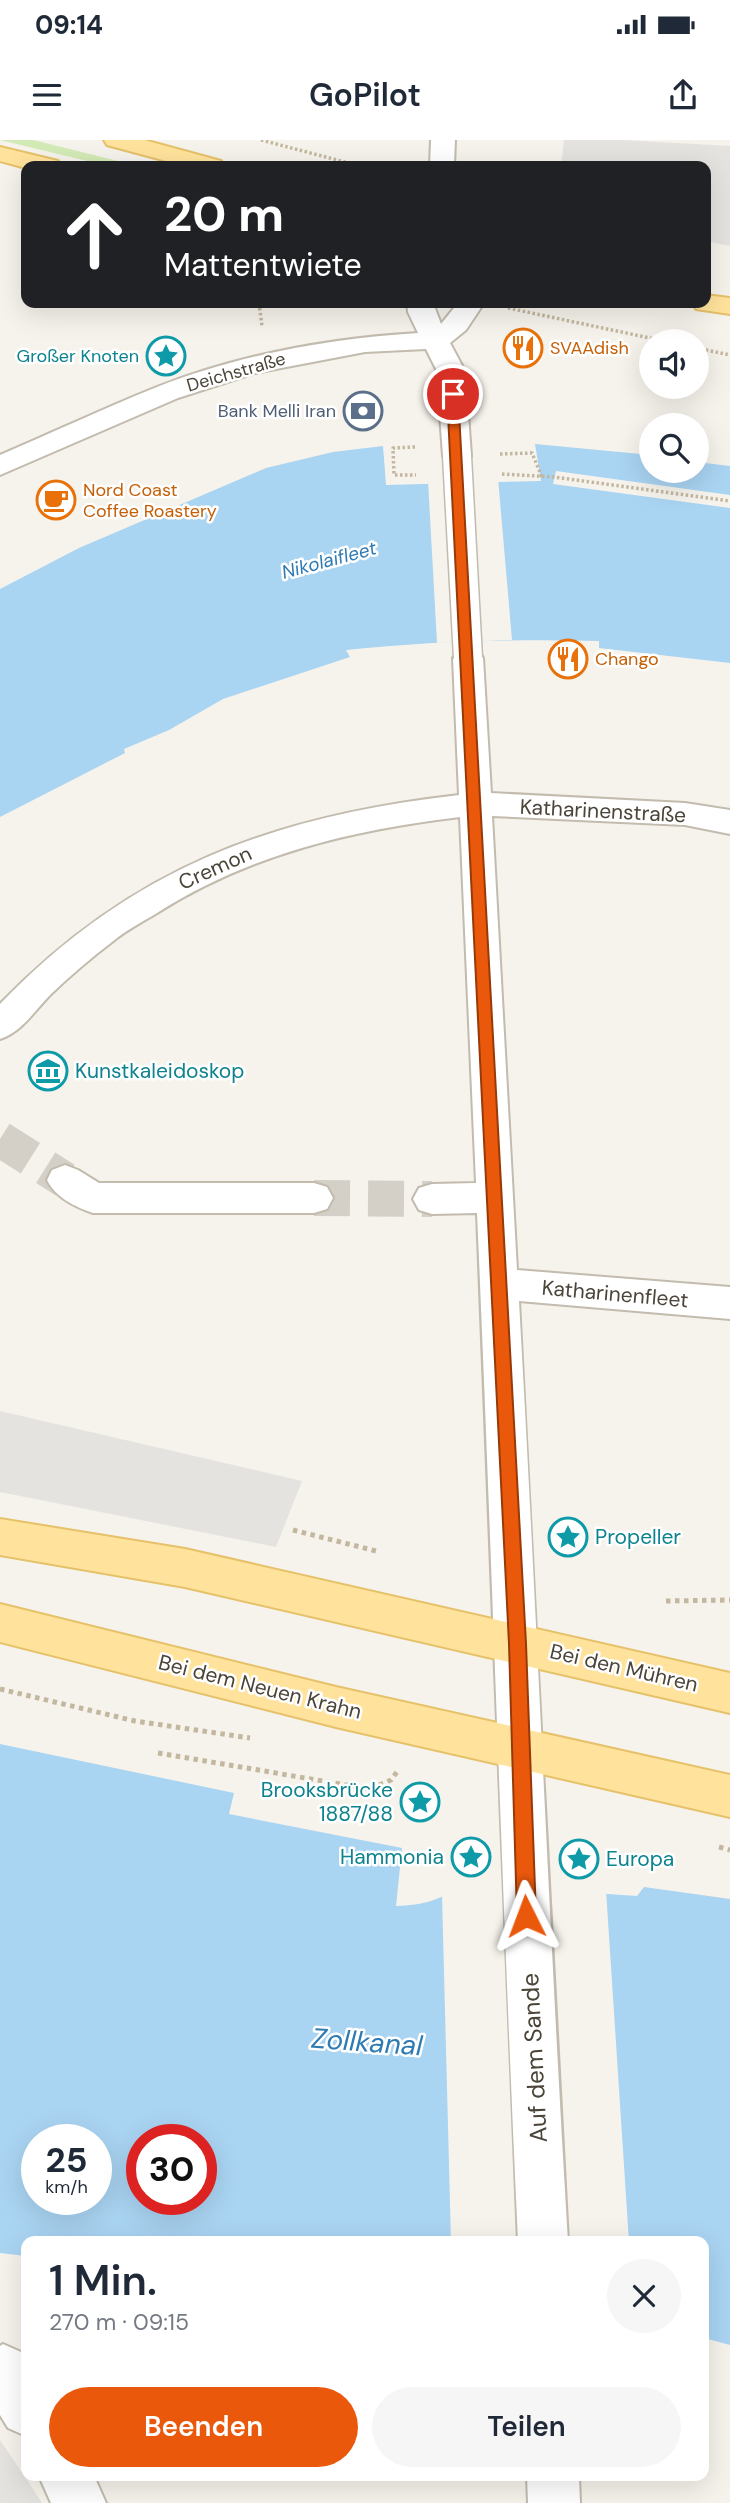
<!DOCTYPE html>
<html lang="de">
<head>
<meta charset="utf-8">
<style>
  body { margin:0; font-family:"DM Sans",sans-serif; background:#f6f6f7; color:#1f2937; height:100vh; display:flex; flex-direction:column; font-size:26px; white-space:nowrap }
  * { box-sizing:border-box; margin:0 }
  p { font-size:23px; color:#747a83 }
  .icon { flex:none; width:38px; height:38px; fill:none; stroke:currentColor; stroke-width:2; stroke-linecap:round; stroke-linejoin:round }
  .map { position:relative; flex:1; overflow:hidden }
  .sheet { position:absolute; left:21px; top:2096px; width:688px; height:245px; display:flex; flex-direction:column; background:#fff; border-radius:14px; box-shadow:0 7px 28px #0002 }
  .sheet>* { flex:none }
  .hud { position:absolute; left:21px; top:21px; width:690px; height:147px; border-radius:14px; box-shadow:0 7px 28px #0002; background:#202124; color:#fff; overflow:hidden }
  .buttons { position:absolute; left:639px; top:189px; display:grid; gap:14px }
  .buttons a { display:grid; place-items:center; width:70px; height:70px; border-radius:50%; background:#fff; box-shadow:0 7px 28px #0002; font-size:35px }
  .speed { position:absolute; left:21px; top:1984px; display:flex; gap:14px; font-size:35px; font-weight:700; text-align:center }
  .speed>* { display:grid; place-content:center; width:91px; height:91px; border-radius:50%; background:#fff; box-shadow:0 7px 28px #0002; line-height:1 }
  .speed small { font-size:18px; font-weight:400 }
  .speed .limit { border:10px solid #d22; background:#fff; color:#111 }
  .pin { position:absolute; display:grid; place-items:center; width:60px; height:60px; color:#fff; margin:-30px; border:4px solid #fff; border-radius:50%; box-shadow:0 2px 7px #0007 }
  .me { position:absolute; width:77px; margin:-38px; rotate:357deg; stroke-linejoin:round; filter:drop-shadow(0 0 5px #0008) }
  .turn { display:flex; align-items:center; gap:24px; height:147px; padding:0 28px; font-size:32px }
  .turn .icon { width:91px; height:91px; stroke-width:2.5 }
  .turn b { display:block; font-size:49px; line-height:60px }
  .round { display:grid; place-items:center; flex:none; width:74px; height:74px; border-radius:37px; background:#f6f6f7 }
  .head { display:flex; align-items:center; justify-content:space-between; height:119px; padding:0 28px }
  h1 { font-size:42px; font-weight:600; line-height:52px }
  .action { display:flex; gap:14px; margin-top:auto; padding:14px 28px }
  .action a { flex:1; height:80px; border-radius:42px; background:#ea580c; color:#fff; font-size:28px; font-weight:600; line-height:80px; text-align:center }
  .action a+a { background:#f6f6f7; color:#1f2937 }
  .status { display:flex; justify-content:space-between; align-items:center; height:49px; padding:0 35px; background:#fff; direction:ltr }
  .status svg { height:19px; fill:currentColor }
  header { display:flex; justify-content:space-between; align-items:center; height:91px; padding:0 28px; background:#fff; font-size:32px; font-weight:600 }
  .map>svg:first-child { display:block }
  .green { fill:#d2eab5 }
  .parking { fill:#e5e3e0 }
  .water { fill:#a9d4f2; fill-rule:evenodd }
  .pier { fill:#f6f3ec }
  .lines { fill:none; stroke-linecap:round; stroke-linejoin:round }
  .minor-tunnel { stroke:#d4d0c8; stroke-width:36; stroke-dasharray:36 18; stroke-linecap:butt }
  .minor-casing { stroke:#c2bbae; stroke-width:4 }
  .major-casing { stroke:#e6c16a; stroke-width:4 }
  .path-far1 { stroke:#c4b79f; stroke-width:3.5; stroke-dasharray:2.5 2.5; stroke-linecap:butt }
  .path { stroke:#c4b79f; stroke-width:5; stroke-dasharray:4.5 4.5; stroke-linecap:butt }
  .minor { fill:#fff; fill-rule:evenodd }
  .major { fill:#ffe39c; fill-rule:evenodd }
  .minor-bridge-casing { stroke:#c2bbae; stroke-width:31; stroke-linecap:butt }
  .minor-bridge { stroke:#fff; stroke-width:28 }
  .route { fill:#ea580c; stroke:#983908; stroke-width:2 }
  .labels { text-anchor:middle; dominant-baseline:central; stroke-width:5; stroke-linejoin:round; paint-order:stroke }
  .far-food-label { font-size:18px; fill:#c56008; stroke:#fff; text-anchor:start }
  .far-culture-label { font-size:18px; fill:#0d838f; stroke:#fff; text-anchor:end }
  .far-street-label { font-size:18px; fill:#4b4439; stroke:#fff }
  .far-service-label { font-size:18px; fill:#4e5e75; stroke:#fff; text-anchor:end }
  .far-water-label { font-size:19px; font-style:italic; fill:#2e7ab2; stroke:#fff }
  .street-label { font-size:21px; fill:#4b4439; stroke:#fff }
  .culture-label { font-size:21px; fill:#0d838f; stroke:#fff; text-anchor:start }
  .near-street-label { font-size:24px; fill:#4b4439; stroke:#fff }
  .near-water-label { font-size:28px; font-style:italic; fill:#2e7ab2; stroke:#fff }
</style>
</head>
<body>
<div class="status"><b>09:14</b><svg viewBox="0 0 49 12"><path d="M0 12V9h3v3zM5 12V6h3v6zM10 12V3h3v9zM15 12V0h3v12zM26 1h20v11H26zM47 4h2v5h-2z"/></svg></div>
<header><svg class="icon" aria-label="menu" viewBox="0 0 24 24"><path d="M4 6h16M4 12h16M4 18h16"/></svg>GoPilot<svg class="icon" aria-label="share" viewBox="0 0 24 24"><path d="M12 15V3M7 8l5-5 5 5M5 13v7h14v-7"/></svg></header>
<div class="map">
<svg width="730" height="2363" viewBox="0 0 730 2363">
  <rect width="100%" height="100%" fill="#f6f3ec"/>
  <path class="green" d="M0,0h33l105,26h-30z"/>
  <path class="parking" d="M564,0h59l107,6v100l-25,-5v-75h-144z
    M0,1271l302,70 -26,66 -276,-55z
    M0,2300l33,49 9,14h-42z"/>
  <path class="water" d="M535,304l116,11v16h45l1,-9 33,4v197l-131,-15v-7c-85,-2 -168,0 -253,9l4,7 -127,42 -54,31 -45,19 1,4 -125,64v-228l79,-41 187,-80 67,-16 50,-6 3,39 155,-4z
    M0,1604l234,49 -5,21 173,34 -6,58c27,-1 44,-5 65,-22l176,12 7,-9 86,12v446l-26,-7v-96h-678v14l-26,-3zM37,2000h59v60h-59zM142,2000h59v60h-59z"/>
  <path class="pier" d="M556,331l174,24v13l-177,-24z
    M498,338l14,162 -75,3 -9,-162z
    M461,1740l145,10 23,352h-178l-9,-347z"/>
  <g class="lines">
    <path class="minor-tunnel" d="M0,999l65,41
      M314,1058l118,1"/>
    <defs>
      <path id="minor" d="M431,0h24l-1,26h-24z
        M407,163h26l8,21 17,-21h26l-18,27 -16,13 15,28 6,85 -4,6 -10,3 -10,-3 -4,-6 -6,-85 -11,-22 -61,3 -110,21 -77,25 -178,77v-20c52,-22 104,-47 157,-68 82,-32 174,-49 261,-54l-10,-21z
        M468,508l11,3 4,7 8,135 194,10 45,7v24l-45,-9 -193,-9 25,454 213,17v32l-211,-18c18,314 30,627 49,941h-50c-16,-343 -26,-686 -41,-1029l-45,1 -13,-4 -6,-11 6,-11 13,-4 44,-1 -16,-366c-108,13 -210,37 -303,96 -15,9 -32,18 -45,29 -21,16 -42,34 -61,52 -16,16 -29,38 -51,45v-35c132,-137 274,-188 459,-209l-6,-137 4,-7z
        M65,1025l13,5 21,13h215l13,4 6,11 -6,11 -13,4h-221c-18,-6 -38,-16 -46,-33l5,-10z
        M3,2204l18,8 5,9v75l-18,-8 -8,-13v-69z
        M39,2336h55l12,27h-55z
        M527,2336h52l1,27h-52z"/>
      <path id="major" d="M104,0h40l77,21 3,5h-39l-78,-21z
        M0,7l58,14 3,5 -35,2 -26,-7z
        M705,155l25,3v16l-34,-5 -4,-6h13z
        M0,1379l185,30 545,124v40l-545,-126 -185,-32z
        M0,1464l336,83 394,88v42l-394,-90 -336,-85z"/>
    </defs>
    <use href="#minor" class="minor-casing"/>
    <use href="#major" class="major-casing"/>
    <path class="path-far1" d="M261,0l99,26
      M259,163l3,23
      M508,168l156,33
      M696,208l34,7
      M415,307l-22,1 1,27h22
      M500,314l32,-1 10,24
      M502,334l52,3 176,24"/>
    <path class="path" d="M293,1390l87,22
      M666,1461l64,-1
      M0,1549l135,32 115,17
      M158,1613l212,36 21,-9 8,-11
      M719,1707l11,3"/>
    <use href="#minor" class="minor"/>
    <use href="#major" class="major"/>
    <defs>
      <path id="minor-bridge" d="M457,316l11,202"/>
    </defs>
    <use href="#minor-bridge" class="minor-bridge-casing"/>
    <use href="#minor-bridge" class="minor-bridge"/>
  </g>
  <path class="route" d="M453,251l5,3 68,1250 10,272 -3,7 -7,2 -6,-2 -3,-7 -8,-272 -62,-1250z"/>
  <defs>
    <symbol id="restaurant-ring" viewBox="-11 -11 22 22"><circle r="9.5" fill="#fff" stroke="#e8710a" stroke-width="1.5"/><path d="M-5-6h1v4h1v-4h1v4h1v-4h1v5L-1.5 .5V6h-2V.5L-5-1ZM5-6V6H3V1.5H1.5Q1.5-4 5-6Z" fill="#e8710a"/></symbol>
    <symbol id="sight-ring" viewBox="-11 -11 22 22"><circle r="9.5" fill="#fff" stroke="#0f9aa8" stroke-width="1.5"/><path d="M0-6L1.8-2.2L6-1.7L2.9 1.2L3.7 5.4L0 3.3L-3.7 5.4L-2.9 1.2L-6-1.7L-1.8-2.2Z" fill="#0f9aa8"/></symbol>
    <symbol id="bank-ring" viewBox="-11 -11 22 22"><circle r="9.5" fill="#fff" stroke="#5c6f8a" stroke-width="1.5"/><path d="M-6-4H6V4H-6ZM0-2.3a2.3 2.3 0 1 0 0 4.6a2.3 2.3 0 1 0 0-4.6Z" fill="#5c6f8a"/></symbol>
    <symbol id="cafe-ring" viewBox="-11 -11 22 22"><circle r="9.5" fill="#fff" stroke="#e8710a" stroke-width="1.5"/><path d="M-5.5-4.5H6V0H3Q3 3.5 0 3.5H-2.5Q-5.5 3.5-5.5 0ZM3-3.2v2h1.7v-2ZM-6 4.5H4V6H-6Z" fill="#e8710a"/></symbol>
    <symbol id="museum-ring" viewBox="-11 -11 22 22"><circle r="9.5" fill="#fff" stroke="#0f9aa8" stroke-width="1.5"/><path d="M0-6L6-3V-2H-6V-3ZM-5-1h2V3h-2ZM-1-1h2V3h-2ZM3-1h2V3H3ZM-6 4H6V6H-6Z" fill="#0f9aa8"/></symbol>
  </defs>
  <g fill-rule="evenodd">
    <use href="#restaurant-ring" x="501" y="186" width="44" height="44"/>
    <use href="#sight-ring" x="144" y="194" width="44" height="44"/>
    <use href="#bank-ring" x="341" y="249" width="44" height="44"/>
    <use href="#cafe-ring" x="34" y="338" width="44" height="44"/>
    <use href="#restaurant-ring" x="546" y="497" width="44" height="44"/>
    <use href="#museum-ring" x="26" y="909" width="44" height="44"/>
    <use href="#sight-ring" x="546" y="1375" width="44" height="44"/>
    <use href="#sight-ring" x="398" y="1640" width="44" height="44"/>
    <use href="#sight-ring" x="449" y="1695" width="44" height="44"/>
    <use href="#sight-ring" x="557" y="1697" width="44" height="44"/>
  </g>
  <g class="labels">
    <g class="far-food-label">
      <text x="550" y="208">SVAAdish</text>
      <text x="83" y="350">Nord Coast<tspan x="83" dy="21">Coffee Roastery</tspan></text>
      <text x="595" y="519">Chango</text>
    </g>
    <g class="far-culture-label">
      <text x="139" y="216">Großer Knoten</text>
    </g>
    <g class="far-street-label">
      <text transform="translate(236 232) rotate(-16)">Deichstraße</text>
    </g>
    <g class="far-service-label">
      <text x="336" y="271">Bank Melli Iran</text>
    </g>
    <g class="far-water-label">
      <text transform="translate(329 420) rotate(-15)">Nikolaifleet</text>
    </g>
    <g class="street-label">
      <text transform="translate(603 671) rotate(3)">Katharinenstraße</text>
      <text transform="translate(215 728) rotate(-24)">Cremon</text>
      <text transform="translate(615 1154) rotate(5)">Katharinenfleet</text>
      <text transform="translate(624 1528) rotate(13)">Bei den Mühren</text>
      <text transform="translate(260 1547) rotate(14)">Bei dem Neuen Krahn</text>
    </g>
    <g class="culture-label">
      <text x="75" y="931">Kunstkaleidoskop</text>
      <text x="595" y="1397">Propeller</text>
      <text x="393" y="1650" text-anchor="end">Brooksbrücke<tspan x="393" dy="24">1887/88</tspan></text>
      <text x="444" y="1717" text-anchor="end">Hammonia</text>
      <text x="606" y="1719">Europa</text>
    </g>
    <g class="near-street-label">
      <text transform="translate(534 1918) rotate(-93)">Auf dem Sande</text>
    </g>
    <g class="near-water-label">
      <text transform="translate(367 1902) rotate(4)">Zollkanal</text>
    </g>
  </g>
</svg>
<div class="buttons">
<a><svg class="icon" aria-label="sound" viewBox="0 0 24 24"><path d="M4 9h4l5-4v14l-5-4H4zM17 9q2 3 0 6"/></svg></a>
<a><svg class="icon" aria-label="search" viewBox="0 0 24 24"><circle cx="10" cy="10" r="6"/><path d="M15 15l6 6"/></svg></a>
</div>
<div class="speed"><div>25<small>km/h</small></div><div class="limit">30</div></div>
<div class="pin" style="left:453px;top:254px;background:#d93025"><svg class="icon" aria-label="arrive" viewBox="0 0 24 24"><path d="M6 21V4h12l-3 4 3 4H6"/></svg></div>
<svg class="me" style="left:526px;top:1776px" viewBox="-20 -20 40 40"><path d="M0-17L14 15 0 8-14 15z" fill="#ea580c" stroke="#fff" stroke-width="4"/></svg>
<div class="hud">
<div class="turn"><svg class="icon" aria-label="ahead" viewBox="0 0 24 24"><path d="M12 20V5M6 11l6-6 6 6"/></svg><div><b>20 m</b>Mattentwiete</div></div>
</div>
<section class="sheet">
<div class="head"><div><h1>1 Min.</h1><p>270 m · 09:15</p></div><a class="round"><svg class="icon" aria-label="close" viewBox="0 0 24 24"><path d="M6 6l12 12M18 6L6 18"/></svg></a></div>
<div class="action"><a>Beenden</a><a>Teilen</a></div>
</section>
</div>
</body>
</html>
